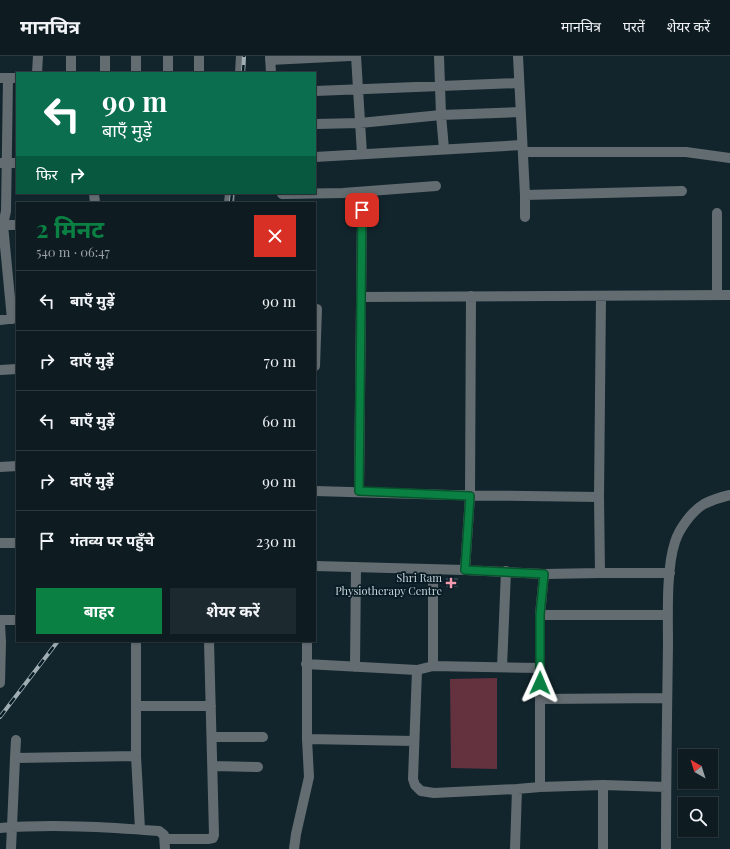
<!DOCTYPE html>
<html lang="hi">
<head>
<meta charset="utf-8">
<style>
  body { margin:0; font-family:"Playfair Display","Noto Sans Devanagari",serif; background:#1c292f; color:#f1f3f6; height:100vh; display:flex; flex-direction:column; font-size:15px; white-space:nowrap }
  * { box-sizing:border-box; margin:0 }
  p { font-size:13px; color:#9ba1a5 }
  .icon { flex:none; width:22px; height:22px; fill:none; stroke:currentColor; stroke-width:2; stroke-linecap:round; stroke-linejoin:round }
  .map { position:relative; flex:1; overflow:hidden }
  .side { position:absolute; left:16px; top:146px; width:300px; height:440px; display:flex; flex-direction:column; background:#0e1c22; border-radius:0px; box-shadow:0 1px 3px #0004,0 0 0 1px #2e3a40 }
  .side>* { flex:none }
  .top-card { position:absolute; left:16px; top:16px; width:300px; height:122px; border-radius:0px; box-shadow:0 1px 3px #0004,0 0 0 1px #2e3a40; background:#0b6e4f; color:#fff; overflow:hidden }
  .needle { width:26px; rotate:321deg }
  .controls { position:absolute; left:678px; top:693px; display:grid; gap:8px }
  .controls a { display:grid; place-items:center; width:40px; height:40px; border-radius:0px; background:#0e1c22; box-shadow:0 1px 3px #0004,0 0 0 1px #2e3a40; font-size:20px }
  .pin { position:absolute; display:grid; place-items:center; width:34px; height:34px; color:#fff; margin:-17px; border-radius:8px; box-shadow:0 2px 6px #0006 }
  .me { position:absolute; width:44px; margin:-22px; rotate:1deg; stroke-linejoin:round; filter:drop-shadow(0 0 3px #0008) }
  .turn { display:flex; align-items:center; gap:14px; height:84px; padding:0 20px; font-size:18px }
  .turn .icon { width:52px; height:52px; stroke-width:2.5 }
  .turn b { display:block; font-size:28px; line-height:34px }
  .then { display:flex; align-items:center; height:38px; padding:0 20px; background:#0003; gap:8px; font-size:15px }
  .round { display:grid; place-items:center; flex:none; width:42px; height:42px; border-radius:0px; background:#1c292f }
  .head { display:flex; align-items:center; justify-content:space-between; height:68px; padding:0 20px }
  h1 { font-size:24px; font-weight:700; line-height:30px; color:#0b8043 }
  .primary-button { display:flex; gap:8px; margin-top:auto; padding:8px 20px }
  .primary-button a { flex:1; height:46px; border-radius:0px; background:#0b8043; color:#fff; font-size:16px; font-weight:700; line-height:46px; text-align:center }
  .primary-button a+a { background:#1c292f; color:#f1f3f6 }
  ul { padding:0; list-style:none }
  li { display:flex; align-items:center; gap:12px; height:60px; padding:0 20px; border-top:1px solid #2e3a40 }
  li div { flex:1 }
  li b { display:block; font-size:15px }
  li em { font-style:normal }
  header { display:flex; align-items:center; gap:24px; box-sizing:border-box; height:56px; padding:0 20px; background:#0e1c22; border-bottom:1px solid #2e3a40 }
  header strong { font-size:19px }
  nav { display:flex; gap:22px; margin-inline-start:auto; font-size:14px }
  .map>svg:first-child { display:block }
  .green { fill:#64313e }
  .building { fill:#2e414b }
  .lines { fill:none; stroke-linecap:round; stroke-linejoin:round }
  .minor { stroke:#636d71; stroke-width:10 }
  .rail-casing { stroke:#a0aeb4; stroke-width:4 }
  .rail { stroke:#081b24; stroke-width:2.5; stroke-dasharray:8; stroke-linecap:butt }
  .route-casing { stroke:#07532c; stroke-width:10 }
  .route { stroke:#0b8043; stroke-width:7 }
  .poi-dot { fill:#f29aae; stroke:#081b24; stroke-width:1.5 }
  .labels { text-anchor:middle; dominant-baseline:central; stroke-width:3.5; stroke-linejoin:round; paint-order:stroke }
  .poi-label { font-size:11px; fill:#c9d5db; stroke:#081b24; text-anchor:end }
</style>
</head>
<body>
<header>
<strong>मानचित्र</strong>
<nav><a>मानचित्र</a><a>परतें</a><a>शेयर करें</a></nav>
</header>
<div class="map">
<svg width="730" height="793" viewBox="0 0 730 793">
  <rect width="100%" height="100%" fill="#12252d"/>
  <path class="green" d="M497,622v91l-46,-1 -1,-89z"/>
  <path class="building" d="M446,522h12v9h-12z"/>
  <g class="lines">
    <path class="minor" d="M136,0v17
      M270,0l1,17
      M356,0l6,98
      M439,0l2,59 3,34
      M518,0l7,139v22
      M270,4l80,-4
      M37,17l1,-17
      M71,17v-17
      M105,17v-17
      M168,17v-17
      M199,17v-17
      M240,17l1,-17
      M0,22h17
      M8,22l-2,133 -3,14 9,94
      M315,35l204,-8
      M315,68l45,-1 81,-8 79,-3
      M523,96h163l44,6
      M315,101l207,-12
      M0,107h17
      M94,137l1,10
      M282,138l61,-1 93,-7
      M525,139l157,-4
      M229,147l1,-10
      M3,169h14
      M717,239v-82
      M361,241l369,-2
      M0,264l17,-2
      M315,310l2,-57
      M0,314l17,-1
      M0,411l17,-1
      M315,435l137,4 147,2
      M359,435l3,-281
      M0,487h17
      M315,510l150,4 79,4 56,-1h70
      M433,514v96
      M465,514l5,-74 1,-200
      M600,517l-1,-76 2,-201
      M540,559h128
      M0,564h17
      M0,568l1,18 -1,41
      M136,585v115l4,73
      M306,608l111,6 16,-4 107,2
      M355,611l1,-100
      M502,611l4,-96
      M417,614l-4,109 2,6 6,6 13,2 83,-4 23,-2 63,-2 63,2
      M540,643l127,-1
      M136,650h75
      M212,681h51
      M307,683l107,2
      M15,702l121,-2
      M213,710l45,1
      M540,731v-172l4,-41
      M0,772c53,-4 106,-1 159,3l5,4 1,14
      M165,783h43l5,-1 1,-3 -5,-194
      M11,793l4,-91 1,-18
      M294,793l2,-15 13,-57 -2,-38v-98
      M515,793l2,-60
      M603,793v-64
      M666,793c0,-68 1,-136 2,-204 0,-29 -2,-76 7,-103 4,-13 17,-31 29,-38 8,-4 17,-7 26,-9"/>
    <defs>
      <path id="rail" d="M243,17l1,-17
        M231,147l1,-10
        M0,661l58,-76"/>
    </defs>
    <use href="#rail" class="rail-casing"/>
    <use href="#rail" class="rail"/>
  </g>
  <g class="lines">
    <defs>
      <path id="route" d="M362,154l-3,281 111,5 -5,74 79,4 -4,41v68"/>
    </defs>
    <use href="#route" class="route-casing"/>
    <use href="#route" class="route"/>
  </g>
  <path class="poi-dot" d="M449 521h4v4h4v4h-4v4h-4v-4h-4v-4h4z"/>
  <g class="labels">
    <g class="poi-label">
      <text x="442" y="521">Shri Ram<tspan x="442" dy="13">Physiotherapy Centre</tspan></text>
    </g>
  </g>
</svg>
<div class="controls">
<a><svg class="needle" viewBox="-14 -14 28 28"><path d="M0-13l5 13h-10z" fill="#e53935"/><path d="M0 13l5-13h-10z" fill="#9ba1a5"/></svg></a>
<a><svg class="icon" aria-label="search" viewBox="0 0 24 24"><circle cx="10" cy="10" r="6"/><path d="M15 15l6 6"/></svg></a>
</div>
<div class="pin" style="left:362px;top:154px;background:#d93025"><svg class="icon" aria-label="arrive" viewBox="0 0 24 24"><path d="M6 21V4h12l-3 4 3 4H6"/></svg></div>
<svg class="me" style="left:540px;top:627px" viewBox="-20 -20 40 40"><path d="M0-17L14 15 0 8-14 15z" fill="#0b8043" stroke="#fff" stroke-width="4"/></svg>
<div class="top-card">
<div class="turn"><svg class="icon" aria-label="left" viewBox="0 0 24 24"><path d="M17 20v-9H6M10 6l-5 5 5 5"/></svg><div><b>90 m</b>बाएँ मुड़ें</div></div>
<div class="then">फिर<svg class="icon" aria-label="right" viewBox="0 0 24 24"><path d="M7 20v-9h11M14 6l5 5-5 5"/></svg></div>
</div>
<section class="side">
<div class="head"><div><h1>2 मिनट</h1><p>540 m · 06:47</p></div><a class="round" style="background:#d93025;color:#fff"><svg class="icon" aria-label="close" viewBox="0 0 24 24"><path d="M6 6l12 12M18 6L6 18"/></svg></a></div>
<ul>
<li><svg class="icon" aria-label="left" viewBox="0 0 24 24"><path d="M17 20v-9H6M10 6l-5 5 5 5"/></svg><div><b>बाएँ मुड़ें</b></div><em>90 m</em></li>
<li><svg class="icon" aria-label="right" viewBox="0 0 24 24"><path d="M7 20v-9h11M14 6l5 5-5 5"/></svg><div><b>दाएँ मुड़ें</b></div><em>70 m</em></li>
<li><svg class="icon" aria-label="left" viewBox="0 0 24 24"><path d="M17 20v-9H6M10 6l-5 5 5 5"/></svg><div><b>बाएँ मुड़ें</b></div><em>60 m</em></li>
<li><svg class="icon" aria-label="right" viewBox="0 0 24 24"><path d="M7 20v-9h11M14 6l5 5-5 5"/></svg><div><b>दाएँ मुड़ें</b></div><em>90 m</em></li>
<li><svg class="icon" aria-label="arrive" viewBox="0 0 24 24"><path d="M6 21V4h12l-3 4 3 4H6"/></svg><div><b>गंतव्य पर पहुँचे</b></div><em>230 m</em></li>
</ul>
<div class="primary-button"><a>बाहर</a><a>शेयर करें</a></div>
</section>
</div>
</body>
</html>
